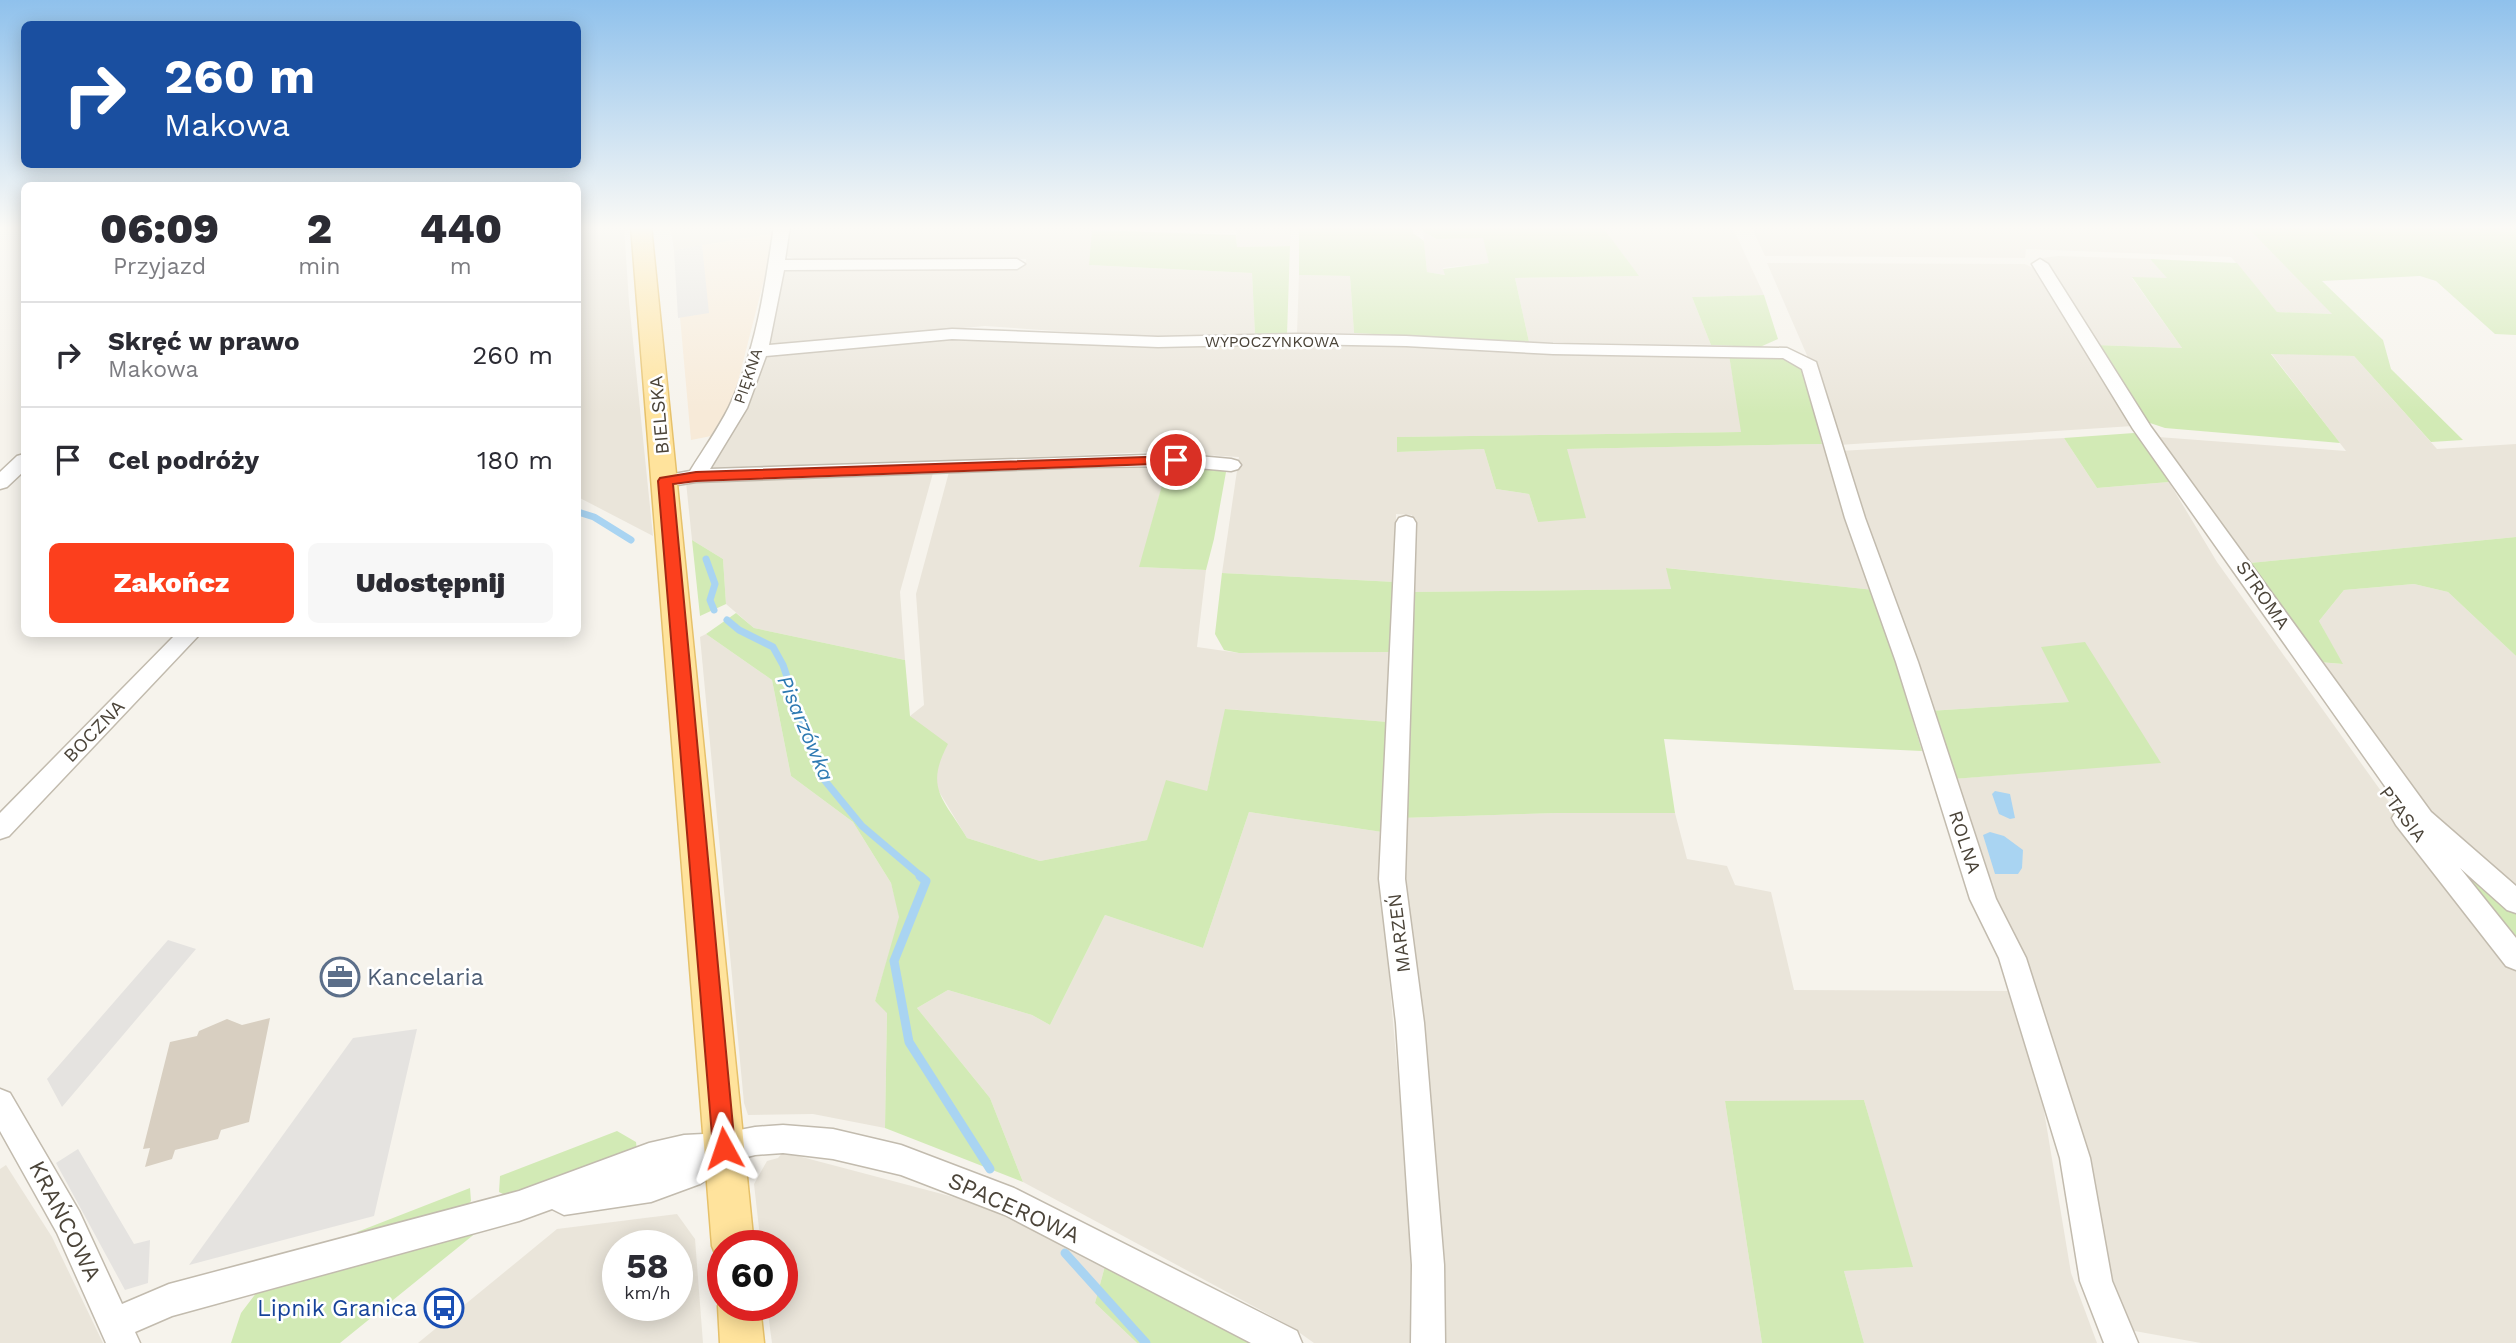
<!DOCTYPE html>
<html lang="pl">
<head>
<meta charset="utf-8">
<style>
  body { margin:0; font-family:"Work Sans",sans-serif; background:#f7f7f7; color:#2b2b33; height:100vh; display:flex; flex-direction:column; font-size:26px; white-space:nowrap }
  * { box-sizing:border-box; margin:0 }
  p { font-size:23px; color:#7c7c81 }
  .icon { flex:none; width:38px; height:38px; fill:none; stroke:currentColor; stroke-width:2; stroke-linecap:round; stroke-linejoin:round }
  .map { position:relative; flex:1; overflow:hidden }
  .details { position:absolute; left:21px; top:182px; width:560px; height:455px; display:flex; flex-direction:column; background:#fff; border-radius:10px; box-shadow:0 4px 18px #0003 }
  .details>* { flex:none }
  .hud { position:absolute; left:21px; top:21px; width:560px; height:147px; border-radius:10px; box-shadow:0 4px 18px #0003; background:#1a4fa0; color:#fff; overflow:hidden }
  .speed { position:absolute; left:602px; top:1230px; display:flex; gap:14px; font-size:35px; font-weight:700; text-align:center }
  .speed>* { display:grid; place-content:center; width:91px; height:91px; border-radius:50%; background:#fff; box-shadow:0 4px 18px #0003; line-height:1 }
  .speed small { font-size:18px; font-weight:400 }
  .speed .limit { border:10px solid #d22; background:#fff; color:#111 }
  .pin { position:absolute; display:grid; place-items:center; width:60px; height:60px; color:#fff; margin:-30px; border:4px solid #fff; border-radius:50%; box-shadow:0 2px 7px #0007 }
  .me { position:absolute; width:77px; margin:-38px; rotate:355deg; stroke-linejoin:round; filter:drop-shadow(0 0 5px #0008) }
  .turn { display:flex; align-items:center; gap:24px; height:147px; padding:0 28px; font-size:32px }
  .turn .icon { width:91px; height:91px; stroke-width:2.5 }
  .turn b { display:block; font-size:49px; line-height:60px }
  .eta { display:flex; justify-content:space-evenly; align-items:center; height:119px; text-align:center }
  .eta b { font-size:42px; font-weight:800; line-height:49px }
  .cta { display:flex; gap:14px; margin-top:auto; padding:14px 28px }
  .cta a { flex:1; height:80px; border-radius:10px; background:#fc3f1d; color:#fff; font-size:28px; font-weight:800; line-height:80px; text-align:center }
  .cta a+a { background:#f7f7f7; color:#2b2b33 }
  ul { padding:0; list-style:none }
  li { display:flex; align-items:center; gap:21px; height:105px; padding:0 28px; border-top:2px solid #e1e1e2 }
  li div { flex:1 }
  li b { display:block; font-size:26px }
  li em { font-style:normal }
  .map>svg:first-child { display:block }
  .residential { fill:#eae5da; fill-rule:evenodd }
  .commercial { fill:#f7ead8 }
  .green { fill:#d2eab5 }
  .parking { fill:#e5e3e0 }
  .water { fill:#a9d4f2 }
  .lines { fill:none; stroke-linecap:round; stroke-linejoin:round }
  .stream-far1 { stroke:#a9d4f2; stroke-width:7 }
  .stream { stroke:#a9d4f2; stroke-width:9 }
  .building { fill:#d8cfc1 }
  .minor-casing { stroke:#c2bbae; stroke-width:3 }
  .major-casing { stroke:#e6c16a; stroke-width:3 }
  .minor { fill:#fff; fill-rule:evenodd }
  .major { fill:#ffe39c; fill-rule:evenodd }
  .route { fill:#fc3f1d; stroke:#a42913; stroke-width:2 }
  .labels { text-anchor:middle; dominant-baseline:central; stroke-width:5; stroke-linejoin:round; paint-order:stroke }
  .far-street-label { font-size:16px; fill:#4b4439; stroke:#fff }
  .street-label { font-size:19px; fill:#4b4439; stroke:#fff }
  .water-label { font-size:21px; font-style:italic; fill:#2e7ab2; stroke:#fff }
  .near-service-label { font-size:23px; fill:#4e5e75; stroke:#fff; text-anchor:start }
  .near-street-label { font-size:23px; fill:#4b4439; stroke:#fff }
  .near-transit-label { font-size:23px; fill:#164399; stroke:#fff; text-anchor:end }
</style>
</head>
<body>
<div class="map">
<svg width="2516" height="1343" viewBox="0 0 2516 1343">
  <rect width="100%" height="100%" fill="#f6f3ec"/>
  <path class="residential" d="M578,226h46l5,76 24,234 -75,-39z
    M670,226h107l-1,7 -102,17z
    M785,226h309l-5,39 163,8 3,62 -111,2 -159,-11 -215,20 -6,-5 18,-73 244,-3v-6l-229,1 -16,-6z
    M1236,226h55l-1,20 -53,1z
    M1602,226h130l32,69 -72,2 19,48 -182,-3 -14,-64 123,-2z
    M1751,226h495l87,88 -56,-2 -46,-55 -205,-8 -1,9 -260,-2z
    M1423,231l13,8 47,-2 7,26 -47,5 3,7 -19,-3z
    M2058,256l92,3 18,19h-36l50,70 -87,-3 -53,-87z
    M1767,263l258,1 16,8 92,154 -295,19 -29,-85z
    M1299,275l51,1 4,57h-57z
    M954,338l462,7 266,12 47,-2 13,77 -344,5v15l86,-3 12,40 33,5 9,28 28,-73 256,-5 52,146 -207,-22 4,21 -260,3 1,-77 -16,-1 -1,68 -173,-9 17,-116 -86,-5 -450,19 59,-114z
    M2271,353l83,3 83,93 79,-5v93l-266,26 -92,-126 188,14z
    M2064,438l33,50 72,-6 48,80 222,310 77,98v373h-315l-72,-13 -176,-551 207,-17 -91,-60 -140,9 -89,-260z
    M1168,464l-28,103 66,3 -9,77 42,6 156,-1 -7,70 -162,-13 -19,82 -60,49 -107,21 -73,-23 -32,-53 1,-19 -26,-50 14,-11 -8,-111 33,-122z
    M916,471l17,2 -33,119 5,68 -151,-32 -28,-24 -3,-45 -31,-19 -6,-58z
    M2414,584l34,8 68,64v237l-90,-77 -107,-154 23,2 -23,-43 25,-31z
    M706,634l66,46 19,96 62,46 38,61 9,34 -25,84 12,11 -2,116 -72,-14 -65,1 -4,-12 -44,-466z
    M1249,812l133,20 2,86 30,346 3,79h-103l-24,-17 -267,-144 -33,-84 -73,-90 31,-18 84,25 18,10 55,-110 98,33z
    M1557,813h118l12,46 40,7 8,19 36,7 23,98 217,1 31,108 29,174 26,70h-233l-20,-72 68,-4 -48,-167 -139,1 37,242h-320l-39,-454 -2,-71z
    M783,1152l231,61 91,53 -10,37 42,40h-365l-5,-37h15v-60h-21l-7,-62 13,-23 11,-3z
    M6,1165l46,72 51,106h-103v-174z
    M677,1214l18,25 8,104h-285l139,-114zM618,1246h59v60h-59z"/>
  <path class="commercial" d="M776,233l-42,164 -23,39 -20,4 -17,-190z"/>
  <path class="green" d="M1299,226h113l1,7 11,8 3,31 18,3 -2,-6 46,-6 -6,-25 -47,1 -13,-8 -1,-5h180l37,50 -124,2 14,64 -175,-9 -4,-57 -51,-1z
    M2246,226h270v109l-21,-1 -59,-53 -16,-5 -98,5 61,59 8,29 72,71 -32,2 -77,-86 -83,-2 69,89 -175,-15 -24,-8 -46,-75 87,3 -50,-71 35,1 -17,-19 87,4 40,49 55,2z
    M1092,230l144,5 1,12 53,-1 -3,89h-32l-3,-62 -163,-8z
    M1764,295l14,44 -18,8 -49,-2 -19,-48z
    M1729,355h49l25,14 19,75 -255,5 19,69 -48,4 -9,-28 -33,-5 -12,-40 -87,3v-15l344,-5z
    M2134,433l12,7 23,42 -72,6 -33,-50z
    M1168,464l46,4 12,4 -12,67 -8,31 -67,-3z
    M2516,537v119l-68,-64 -34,-8 -70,6 -25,31 24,43 -24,-2 -69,-99z
    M692,540l31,19 3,45 -26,12z
    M1666,568l208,22 48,161 -258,-12 11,74h-118l-156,5 10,-226 260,-3z
    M1222,573l173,9v70l-156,1 -15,-3 -9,-16z
    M736,613l18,15 151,32 5,56 38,28c-24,45 -4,55 19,94l73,23 107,-21 19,-60 41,11 18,-82 163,13 -6,110 -133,-20 -46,136 -98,-33 -55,110 -18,-10 -84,-25 -31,18 73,90 33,84 -138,-54 2,-115 -12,-12 24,-84 -8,-34 -38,-61 -62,-46 -19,-96 -66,-46z
    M2085,642l76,121 -208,16 -24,-68 140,-9 -28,-55z
    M2436,841l80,69v37z
    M1864,1100l49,167 -69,4 20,72h-102l-37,-242z
    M617,1131l19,11 1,8 -130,46 -8,-4 1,-16z
    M470,1188l1,13 -5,6 -105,27 -4,-2z
    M477,1232l-137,111h-109l10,-30 16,-21z
    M1105,1266l147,77h-115l-42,-40z"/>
  <path class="parking" d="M702,245l7,68 -31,5 -4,-68z
    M168,940l28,9 -134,158 -15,-28z
    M417,1029l-43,187 -185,49 164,-227z
    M78,1149l56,95 16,-4 -2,43 -23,7 -69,-127z"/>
  <path class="water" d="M1995,791l15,3 5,24 -5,1 -11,-5 -7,-20z
    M1990,832l14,4 19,14 -1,18 -4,6h-23l-12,-39z"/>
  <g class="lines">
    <path class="stream-far1" d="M578,512l16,5 37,23
      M706,559l9,25 -5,16 4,10
      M727,620l12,10 34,17 10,18 38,111 41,50 60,51"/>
    <path class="stream" d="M920,876l6,5 -32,80 15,81 81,127
      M1065,1253l81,90"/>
  </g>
  <path class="building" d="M270,1018l-21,104 -28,8 -3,9 -43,11 -3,9 -27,8 5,-19 -7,1 27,-107 27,-6 2,-5 28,-12 15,6z"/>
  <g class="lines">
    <defs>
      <path id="minor" d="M774,226h16l-5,34 232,-1 8,5 -8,5 -233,1 -15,75 183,-16 206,8 139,-3 109,2 147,8 234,4 29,14 49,156 53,144 78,237 30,59 64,200 22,123 26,62h-34l-24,-62 -20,-123 -61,-200 -29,-59 -74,-237 -51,-144 -43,-149 -19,-11 -230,-4 -147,-8 -109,-2 -139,3 -206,-8 -186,17 -19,52 -37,61 466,-15 55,5 7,2 3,4 -3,4 -7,2 -55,-5 -89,1 -391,15 -31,5 -7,-2 -3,-4 3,-4 32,-6c13,-21 28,-42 39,-64 27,-56 36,-120 45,-181z
        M2040,259l8,5 103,163 280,385 85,74v27l-9,-3 -47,-42 56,70v32l-10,-4 -110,-141 -4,-7 4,-7 5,-2 -268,-380 -101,-165z
        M24,454v17l-17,16 -7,2v-17l17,-16z
        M1406,516l7,2 3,5 -11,356 19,144 20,242 1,78h-34l1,-78 -16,-242 -17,-144 17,-356 3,-5z
        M176,634h24l-191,202 -9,3v-26z
        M0,1089l10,4 69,118 43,93 47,-20 350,-93 130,-48 35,-8 40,-2 31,-6 28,-2 50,4 68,16 113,43 283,143 5,12h-51l-246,-128 -104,-40 -68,-16 -50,-6 -28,2 -24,6 -31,23 -49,18 -87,13 -12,-6 -33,12 -347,95 -37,16 5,11h-34l-49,-110 -57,-102z"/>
      <path id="major" d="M631,226h20l103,1020h-31v16l-5,-1 -6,-15z
        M723,1294v12h37l4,37h-44l-2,-37z"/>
    </defs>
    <use href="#minor" class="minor-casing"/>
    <use href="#major" class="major-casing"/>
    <use href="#minor" class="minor"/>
    <use href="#major" class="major"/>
  </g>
  <linearGradient id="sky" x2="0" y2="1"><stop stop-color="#8fc1ec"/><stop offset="0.55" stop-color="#fbfaf6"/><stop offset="1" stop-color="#fbfaf6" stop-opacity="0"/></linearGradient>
  <rect width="2516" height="414" fill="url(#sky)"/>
  <path class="route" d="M1176,456l5,1v6l-485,18 -23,3 62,664 -4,7 -7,3 -7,-3 -4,-7 -55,-667 2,-3 36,-6z"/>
  <defs>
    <symbol id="office-ring" viewBox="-11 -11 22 22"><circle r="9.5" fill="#fff" stroke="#5c6f8a" stroke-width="1.5"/><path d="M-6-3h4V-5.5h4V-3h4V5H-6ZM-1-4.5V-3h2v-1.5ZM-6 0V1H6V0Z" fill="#5c6f8a"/></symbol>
    <symbol id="bus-ring" viewBox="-11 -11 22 22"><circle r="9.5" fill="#fff" stroke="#1a4fb4" stroke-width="1.5"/><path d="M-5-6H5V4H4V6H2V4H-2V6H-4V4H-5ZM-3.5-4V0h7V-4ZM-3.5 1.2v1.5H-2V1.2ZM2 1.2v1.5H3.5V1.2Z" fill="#1a4fb4"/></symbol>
  </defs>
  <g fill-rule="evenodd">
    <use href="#office-ring" x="318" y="955" width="44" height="44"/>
    <use href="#bus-ring" x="422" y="1286" width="44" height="44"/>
  </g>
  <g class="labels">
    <g class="far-street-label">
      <text x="1272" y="341">WYPOCZYNKOWA</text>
      <text transform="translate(748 376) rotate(-71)">PIĘKNA</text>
    </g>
    <g class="street-label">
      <text transform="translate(659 415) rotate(-95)">BIELSKA</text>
      <text transform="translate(2263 595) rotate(55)">STROMA</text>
      <text transform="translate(94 731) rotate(-46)">BOCZNA</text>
      <text transform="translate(2403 814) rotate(53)">PTASIA</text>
      <text transform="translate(1965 842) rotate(72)">ROLNA</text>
      <text transform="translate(1399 933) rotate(-97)">MARZEŃ</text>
    </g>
    <g class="water-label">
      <text transform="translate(806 728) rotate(67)">Pisarzówka</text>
    </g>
    <g class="near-service-label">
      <text x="367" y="977">Kancelaria</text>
    </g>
    <g class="near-street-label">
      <text transform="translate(1014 1208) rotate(24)">SPACEROWA</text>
      <text transform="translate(65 1221) rotate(63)">KRAŃCOWA</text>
    </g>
    <g class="near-transit-label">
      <text x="417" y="1308">Lipnik Granica</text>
    </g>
  </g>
</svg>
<div class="speed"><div>58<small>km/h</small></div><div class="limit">60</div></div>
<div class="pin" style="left:1176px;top:460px;background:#d93025"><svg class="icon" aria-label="arrive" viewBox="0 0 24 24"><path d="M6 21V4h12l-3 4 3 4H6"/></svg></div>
<svg class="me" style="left:724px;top:1148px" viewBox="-20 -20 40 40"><path d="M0-17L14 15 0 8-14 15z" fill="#fc3f1d" stroke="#fff" stroke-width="4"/></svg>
<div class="hud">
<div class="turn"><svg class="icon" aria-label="right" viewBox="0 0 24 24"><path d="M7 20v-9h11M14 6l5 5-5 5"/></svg><div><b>260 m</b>Makowa</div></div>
</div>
<section class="details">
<div class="eta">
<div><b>06:09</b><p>Przyjazd</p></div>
<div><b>2</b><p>min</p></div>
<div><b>440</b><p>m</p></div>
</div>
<ul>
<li><svg class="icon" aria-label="right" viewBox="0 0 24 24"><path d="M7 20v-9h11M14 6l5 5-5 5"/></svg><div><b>Skręć w prawo</b><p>Makowa</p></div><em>260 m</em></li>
<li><svg class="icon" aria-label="arrive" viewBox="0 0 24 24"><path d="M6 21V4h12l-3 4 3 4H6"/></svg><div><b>Cel podróży</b></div><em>180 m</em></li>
</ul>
<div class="cta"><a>Zakończ</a><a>Udostępnij</a></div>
</section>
</div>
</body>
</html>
